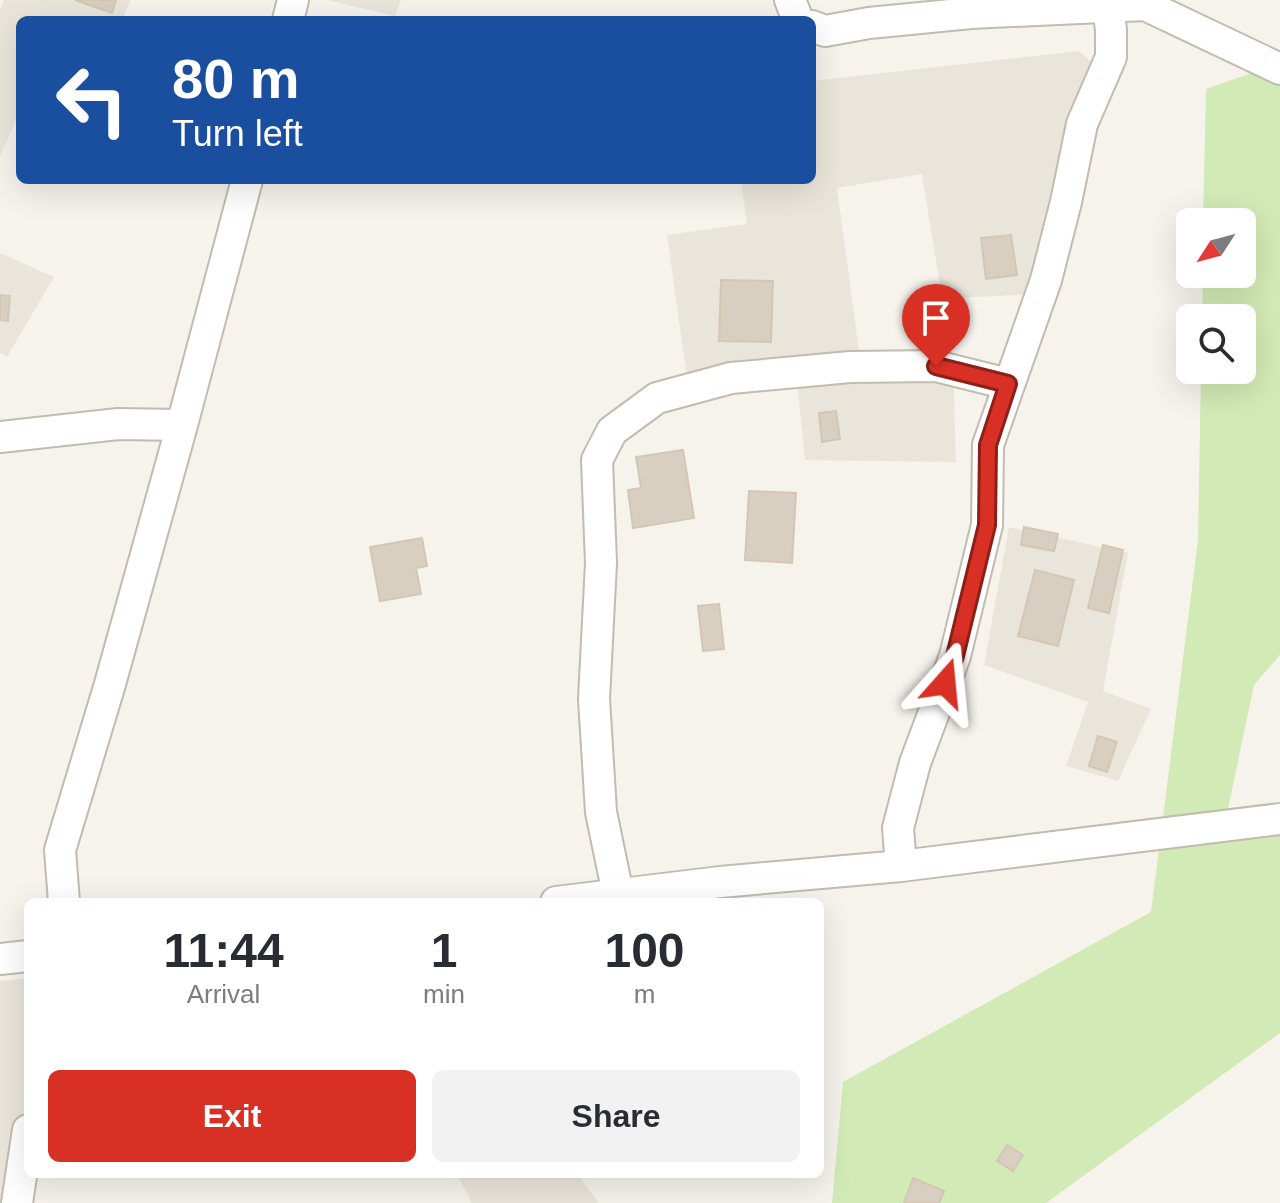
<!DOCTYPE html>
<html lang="en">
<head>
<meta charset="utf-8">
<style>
  body { margin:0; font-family:Arial,sans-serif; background:#f2f2f3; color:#2b2b33; height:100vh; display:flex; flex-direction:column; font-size:30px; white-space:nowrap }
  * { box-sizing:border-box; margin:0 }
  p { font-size:26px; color:#7c7c81 }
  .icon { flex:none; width:44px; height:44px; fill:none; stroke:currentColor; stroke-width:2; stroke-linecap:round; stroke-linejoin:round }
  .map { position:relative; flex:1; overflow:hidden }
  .sheet { position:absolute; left:24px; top:898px; width:800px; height:280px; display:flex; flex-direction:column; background:#fff; border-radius:12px; box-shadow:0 8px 32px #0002 }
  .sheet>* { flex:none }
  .hud { position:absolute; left:16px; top:16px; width:800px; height:168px; border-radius:12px; box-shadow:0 8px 32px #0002; background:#1a4fa0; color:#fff; overflow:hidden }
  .needle { width:52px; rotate:234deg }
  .fabs { position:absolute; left:1176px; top:208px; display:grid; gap:16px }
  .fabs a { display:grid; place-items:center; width:80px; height:80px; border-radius:12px; background:#fff; box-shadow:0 8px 32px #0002; font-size:40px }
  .pin { position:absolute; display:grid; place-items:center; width:68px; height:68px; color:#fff; margin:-82px -34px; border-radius:50% 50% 50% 0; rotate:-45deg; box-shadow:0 0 8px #0007 }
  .pin .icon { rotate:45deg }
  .me { position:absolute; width:88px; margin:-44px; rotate:18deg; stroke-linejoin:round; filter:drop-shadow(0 0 6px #0008) }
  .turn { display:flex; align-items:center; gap:28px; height:168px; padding:0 24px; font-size:36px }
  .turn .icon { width:104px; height:104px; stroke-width:2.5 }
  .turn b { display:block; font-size:56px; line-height:68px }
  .eta { display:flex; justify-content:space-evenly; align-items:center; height:136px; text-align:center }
  .eta b { font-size:48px; font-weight:600; line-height:56px }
  .action { display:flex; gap:16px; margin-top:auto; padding:16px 24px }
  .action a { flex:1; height:92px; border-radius:12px; background:#d93025; color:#fff; font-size:32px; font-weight:600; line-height:92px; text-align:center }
  .action a+a { background:#f2f2f3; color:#2b2b33 }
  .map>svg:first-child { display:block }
  .residential { fill:#eae5da }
  .green { fill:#d2eab5 }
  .building { fill:#d8cfc1; stroke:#d3c7b4; stroke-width:2 }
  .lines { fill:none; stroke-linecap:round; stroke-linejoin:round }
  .minor-casing { stroke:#c2bbae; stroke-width:34 }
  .minor { stroke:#fff; stroke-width:30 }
  .route-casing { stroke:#8d1f18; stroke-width:20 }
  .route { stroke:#d93025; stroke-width:14 }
</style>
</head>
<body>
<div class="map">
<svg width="1280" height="1203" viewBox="0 0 1280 1203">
  <rect width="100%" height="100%" fill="#f6f3ec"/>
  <path class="residential" d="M4,0h127l-9,20h-102v91l-20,45v-146z
    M327,0h74l-6,16z
    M1079,51l16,14 -61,229 -92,5 -20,-125 -85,14 24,178 92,-8 3,104 -151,-2 -9,-90 -108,15 -21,-150 80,-11 -6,-44h71v-99z
    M0,253l54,24 -47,80 -7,-4z
    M1009,527l119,26 -25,138 48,18 -33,72 -52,-15 22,-64 -104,-37z
    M28,978v225h-28v-222z
    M457,1174h120l22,29h-127z"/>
  <path class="green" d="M1280,63v592l-26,30 -26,124 52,-6v230l-234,170h-214l11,-121 308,-170 47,-372 3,-170h41v-52h-40l1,-44h39v-52h-39l3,-133z"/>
  <path class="building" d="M75,0h41l-4,13z
    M1011,235l6,40 -31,4 -5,-41z
    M721,280l52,1 -2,61 -52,-1z
    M0,295l10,1 -2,25 -8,-1z
    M836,411l4,28 -18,3 -3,-29z
    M683,450l11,68 -61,10 -5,-38 13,-2 -5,-31z
    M749,491l47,2 -4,70 -47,-3z
    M1024,527l34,7 -4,17 -33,-6z
    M422,538l5,28 -11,2 5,26 -41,7 -10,-54z
    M1103,545l20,5 -14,63 -21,-5z
    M1035,570l39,10 -16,66 -40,-10z
    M719,604l5,45 -21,2 -5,-45z
    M1098,736l19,6 -10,30 -18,-6z
    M1007,1145l16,10 -10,16 -16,-10z
    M913,1178l31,13 -5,12h-35z"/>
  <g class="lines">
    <defs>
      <path id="minor" d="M790,0l8,20
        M288,20l5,-20
        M812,26l13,5 44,-8 102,-10 174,-8 135,64
        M0,437l118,-13 64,1
        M901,866l-3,-38 17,-65 40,-107 32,-131 1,-80 58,-165 20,-78 16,-78 29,-67v-27l-3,-23
        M618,894l-17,-82 -7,-113 7,-136 -4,-103 15,-29 45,-33 74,-20 119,-11 86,-1 72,18
        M64,902l-4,-52 50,-166 72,-259 65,-245
        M556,902l164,-20 181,-16 379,-47
        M0,959l28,-3
        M17,1203l11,-73"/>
    </defs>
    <use href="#minor" class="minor-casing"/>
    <use href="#minor" class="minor"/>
  </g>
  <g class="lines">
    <defs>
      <path id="route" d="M936,366l72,18 -20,61 -1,80 -32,131 -10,27"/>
    </defs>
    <use href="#route" class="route-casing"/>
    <use href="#route" class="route"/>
  </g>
</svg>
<div class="fabs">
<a><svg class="needle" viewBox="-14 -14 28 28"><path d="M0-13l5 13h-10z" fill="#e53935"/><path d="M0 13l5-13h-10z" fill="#7c7c81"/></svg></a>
<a><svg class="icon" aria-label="search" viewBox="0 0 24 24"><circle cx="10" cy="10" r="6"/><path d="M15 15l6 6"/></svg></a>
</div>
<div class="pin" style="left:936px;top:366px;background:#d93025"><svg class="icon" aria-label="arrive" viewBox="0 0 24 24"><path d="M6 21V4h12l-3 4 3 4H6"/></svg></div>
<svg class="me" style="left:945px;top:683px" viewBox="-20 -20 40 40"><path d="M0-17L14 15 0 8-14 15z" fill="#d93025" stroke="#fff" stroke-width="4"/></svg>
<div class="hud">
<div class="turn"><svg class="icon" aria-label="left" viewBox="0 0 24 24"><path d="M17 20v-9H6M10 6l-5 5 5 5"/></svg><div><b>80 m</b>Turn left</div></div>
</div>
<section class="sheet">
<div class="eta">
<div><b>11:44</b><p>Arrival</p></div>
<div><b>1</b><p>min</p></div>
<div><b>100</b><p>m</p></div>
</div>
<div class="action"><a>Exit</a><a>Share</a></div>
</section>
</div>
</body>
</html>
